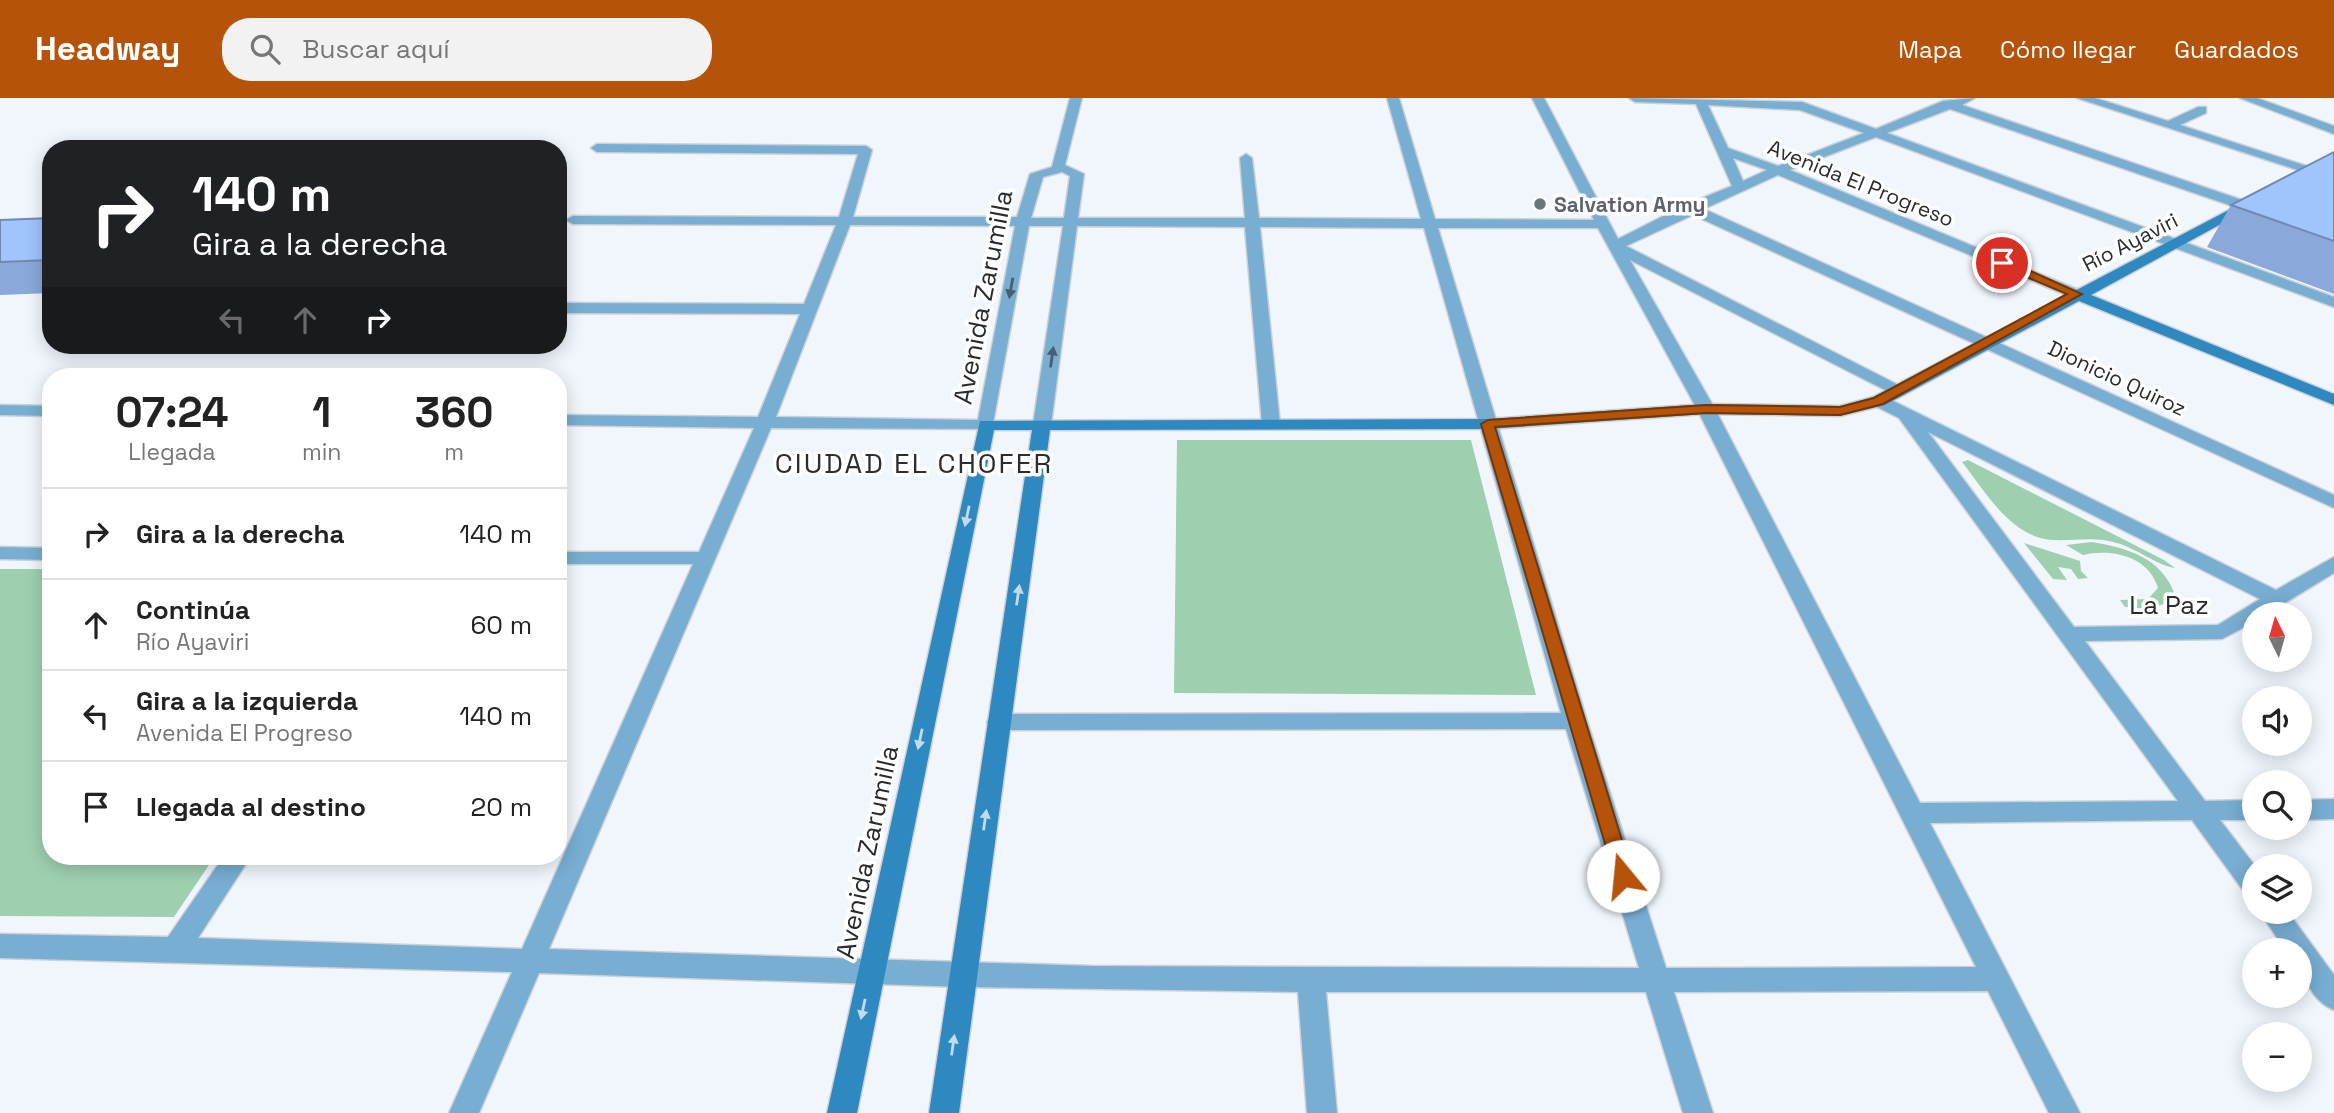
<!DOCTYPE html>
<html lang="es">
<head>
<meta charset="utf-8">
<style>
  body { margin:0; font-family:"Space Grotesk",sans-serif; background:#f2f2f2; color:#222; height:100vh; display:flex; flex-direction:column; font-size:26px; white-space:nowrap }
  * { box-sizing:border-box; margin:0 }
  p { font-size:23px; color:#767676 }
  .icon { flex:none; width:38px; height:38px; fill:none; stroke:currentColor; stroke-width:2; stroke-linecap:round; stroke-linejoin:round }
  .map { position:relative; flex:1; overflow:hidden }
  .sheet { position:absolute; left:42px; top:270px; width:525px; height:497px; display:flex; flex-direction:column; background:#fff; border-radius:28px; box-shadow:0 4px 18px #0003 }
  .sheet>* { flex:none }
  .top-card { position:absolute; left:42px; top:42px; width:525px; height:214px; border-radius:28px; box-shadow:0 4px 18px #0003; background:#202124; color:#fff; overflow:hidden }
  .needle { width:46px; rotate:355deg }
  .fabs { position:absolute; left:2242px; top:504px; display:grid; gap:14px }
  .fabs a { display:grid; place-items:center; width:70px; height:70px; border-radius:50%; background:#fff; box-shadow:0 4px 18px #0003; font-size:35px }
  .pin { position:absolute; display:grid; place-items:center; width:60px; height:60px; color:#fff; margin:-30px; border:4px solid #fff; border-radius:50%; box-shadow:0 2px 7px #0007 }
  .me { position:absolute; width:77px; margin:-38px; rotate:343deg; stroke-linejoin:round; filter:drop-shadow(0 0 5px #0008) }
  .turn { display:flex; align-items:center; gap:24px; height:147px; padding:0 35px; font-size:32px }
  .turn .icon { width:91px; height:91px; stroke-width:2.5 }
  .turn b { display:block; font-size:49px; line-height:60px }
  .lanes { display:flex; align-items:center; height:66px; padding:0 35px; background:#0003; justify-content:center; gap:35px; direction:ltr }
  .lanes .off { opacity:.35 }
  .eta { display:flex; justify-content:space-evenly; align-items:center; height:119px; text-align:center }
  .eta b { font-size:42px; font-weight:700; line-height:49px }
  ul { padding:0; list-style:none }
  li { display:flex; align-items:center; gap:21px; height:91px; padding:0 35px; border-top:2px solid #e0e0e0 }
  li div { flex:1 }
  li b { display:block; font-size:26px }
  li em { font-style:normal }
  header { display:flex; align-items:center; gap:42px; box-sizing:border-box; height:98px; padding:0 35px; background:#b45309; color:#fff }
  header strong { font-size:33px }
  nav { display:flex; gap:38px; margin-inline-start:auto; font-size:24px }
  .search { width:490px; height:63px; background:#f2f2f2; display:flex; align-items:center; gap:18px; box-sizing:border-box; padding:0 24px; border-radius:28px; color:#767676; font-size:26px }
  .map>svg:first-child { display:block }
  .green { fill:#9ed0b0 }
  .lines { fill:none; stroke-linecap:round; stroke-linejoin:round }
  .street-casing { stroke:#cdd1d7; stroke-width:3 }
  .secondary-casing { stroke:#cdd1d7; stroke-width:3 }
  .street { fill:#78aed2; fill-rule:evenodd }
  .secondary { fill:#2d89bf; fill-rule:evenodd }
  .wall { fill:#8aa9da }
  .building { fill:#a0c4fd; stroke:#7089b1; stroke-width:2 }
  .oneway { fill:#485f6e }
  .oneway2 { fill:#c0dcec }
  .route { fill:#b45309; stroke:#753606; stroke-width:2 }
  .worship-dot { fill:#6b7280; stroke:#fff; stroke-width:2.5 }
  .labels { text-anchor:middle; dominant-baseline:central; stroke-width:7; stroke-linejoin:round; paint-order:stroke }
  .far-street-label { font-size:21px; fill:#282a2c; stroke:#fff }
  .far-worship-label { font-size:21px; font-weight:bold; fill:#5b616d; stroke:#fff; text-anchor:start }
  .street-label { font-size:26px; fill:#282a2c; stroke:#fff }
  .neighbourhood-label { font-size:28px; letter-spacing:2px; fill:#2a2d32; stroke:#fff }
</style>
</head>
<body>
<header>
<strong>Headway</strong>
<div class="search"><svg class="icon" aria-label="search" viewBox="0 0 24 24"><circle cx="10" cy="10" r="6"/><path d="M15 15l6 6"/></svg>Buscar aquí</div>
<nav><a>Mapa</a><a>Cómo llegar</a><a>Guardados</a></nav>
</header>
<div class="map">
<svg width="2334" height="1015" viewBox="0 0 2334 1015">
  <rect width="100%" height="100%" fill="#f1f6fd"/>
  <path class="green" d="M1177,342h294l65,255 -362,-2z
    M1968,362l196,100 11,8c-14,-1 -40,-20 -58,-25 -23,-7 -41,-2 -64,-3 -42,-2 -68,-49 -91,-78z
    M2092,444c36,6 70,16 83,53l-4,7 -25,7 -21,-2 -5,-7 28,-1 10,-11c-9,-32 -47,-40 -75,-33l-17,-10z
    M2024,445l56,18 1,10 7,7 -10,1 -7,-10 -13,-2 9,13 -14,-1z
    M0,471h51v287h164l-41,61 -174,-1z"/>
  <g class="lines">
    <defs>
      <path id="street" d="M1070,0h12l-17,67 19,9 -6,44h167l-5,-60 6,-4 6,4 7,60 162,1 -34,-121h12l36,121 159,1 -62,-122h12l74,141 67,-34 47,-19 -36,-82 -61,-2 -6,-4 173,4 74,27 67,-28 32,-3 -13,7 289,98v6h-10l-291,-100 -63,24 447,164v10l-458,-170 -86,33 291,121v6h-10l-293,-122 -74,34 630,286v13l-641,-293 -67,31 282,144 -9,5 -6,-1 -263,-134 85,149 205,394 258,-2 -279,-383 -26,-13 -3,-4 3,-4h12l391,193 58,-33v16l-67,41h-13v8l-32,17 -137,2 120,160 49,-1v20h-34l35,46 -1,30 -9,-3 -53,-73 -262,3 150,290h-31l-61,-122 -314,1 39,121h-30l-37,-121h-320l11,121h-30l-9,-121 -335,-5 -424,-14 -60,140h-30l63,-141 -512,-14v-24l168,3 56,-81h27l-53,82 324,11 171,-385h-135v-12h141l55,-124 -196,-3v-10l200,2 42,-103 -242,-1v-10l246,1 32,-79 -263,-1 -7,-4 7,-4 266,1 19,-63 -261,-2 -6,-4 6,-4 269,2 6,4 -19,67h164l13,-43 22,-7zM1708,7l92,5 64,23 -86,33 -50,-18zM1733,60l34,12 -24,11zM1062,74l8,4 -6,42h-33l12,-41zM850,127l165,1 -37,194 -202,-3zM1029,128h34l-30,199 9,5 9,-5 26,-199 168,1 17,197 9,5 9,-5 -20,-197 164,1 137,485 -562,1 -8,2 -4,6 4,6 8,2 567,-1 73,239 -547,-2 -543,-17 222,-521 221,1zM1438,130h160l99,181 279,558 -310,1 -79,-247zM1928,334l332,167 -42,26 -144,2z
        M2077,0h18l73,23 30,-14h8v6l-26,12 142,46 -12,3z
        M2240,0h17l77,28v8z
        M0,307l51,1v10l-51,-1z
        M0,449l51,1v12l-51,-1z
        M2334,701v20l-34,1v-20z
        M2260,814h28l46,63v35c-23,-9 -34,-37 -34,-60h-15z"/>
      <path id="secondary" d="M2242,105l12,3 -163,89 243,99v11l-255,-104 -194,104 -45,11 -134,-2 -218,15 -438,1 -91,683h-30l103,-683h-38l-137,683h-30l153,-692 508,-2 218,-15 134,2 33,-9z"/>
    </defs>
    <use href="#street" class="street-casing"/>
    <use href="#secondary" class="secondary-casing"/>
    <use href="#street" class="street"/>
    <use href="#secondary" class="secondary"/>
  </g>
  <path class="wall" d="M2334,54v142l-127,-47 24,-42z
    M51,120v75l-51,2v-75z"/>
  <path class="building" d="M2334,54v89l-103,-36z
    M51,120v42l-51,2v-42z"/>
  <defs><path id="oneway-solid" d="M-6-.8H1V-3.2L6.5 0L1 3.2V.8H-6Z" transform="scale(1.75)"/></defs>
  <g class="oneway">
    <use href="#oneway-solid" transform="translate(1011 190) rotate(100)"/>
    <use href="#oneway-solid" transform="translate(1052 259) rotate(-82)"/>
  </g>
  <g class="oneway2">
    <use href="#oneway-solid" transform="translate(967 418) rotate(102)"/>
    <use href="#oneway-solid" transform="translate(1018 497) rotate(-82)"/>
    <use href="#oneway-solid" transform="translate(920 641) rotate(102)"/>
    <use href="#oneway-solid" transform="translate(985 722) rotate(-82)"/>
    <use href="#oneway-solid" transform="translate(863 911) rotate(102)"/>
    <use href="#oneway-solid" transform="translate(953 947) rotate(-82)"/>
  </g>
  <path class="route" d="M1998,162h8l76,34 -199,110 -43,11 -134,-2 -211,14 138,449 -3,5h-14l-135,-457 7,-4 218,-15 134,2 34,-9 193,-104 -69,-29z"/>
  <circle class="worship-dot" cx="1540" cy="106" r="7"/>
  <g class="labels">
    <g class="far-street-label">
      <text transform="translate(1861 85) rotate(22)">Avenida El Progreso</text>
      <text transform="translate(2130 144) rotate(-27)">Río Ayaviri</text>
      <text transform="translate(2117 280) rotate(25)">Dionicio Quiroz</text>
    </g>
    <g class="far-worship-label">
      <text x="1554" y="106">Salvation Army</text>
    </g>
    <g class="street-label">
      <text transform="translate(983 199) rotate(-79)">Avenida Zarumilla</text>
      <text x="2169" y="507">La Paz</text>
      <text transform="translate(867 754) rotate(-78)">Avenida Zarumilla</text>
    </g>
    <g class="neighbourhood-label">
      <text x="914" y="365">CIUDAD EL CHOFER</text>
    </g>
  </g>
</svg>
<div class="fabs">
<a><svg class="needle" viewBox="-14 -14 28 28"><path d="M0-13l5 13h-10z" fill="#e53935"/><path d="M0 13l5-13h-10z" fill="#767676"/></svg></a>
<a><svg class="icon" aria-label="sound" viewBox="0 0 24 24"><path d="M4 9h4l5-4v14l-5-4H4zM17 9q2 3 0 6"/></svg></a>
<a><svg class="icon" aria-label="search" viewBox="0 0 24 24"><circle cx="10" cy="10" r="6"/><path d="M15 15l6 6"/></svg></a>
<a><svg class="icon" aria-label="layers" viewBox="0 0 24 24"><path d="M12 4l9 5-9 5-9-5zM3 14l9 5 9-5"/></svg></a>
<a>+</a>
<a>−</a>
</div>
<div class="pin" style="left:2002px;top:165px;background:#d93025"><svg class="icon" aria-label="arrive" viewBox="0 0 24 24"><path d="M6 21V4h12l-3 4 3 4H6"/></svg></div>
<svg class="me" style="left:1623px;top:778px" viewBox="-20 -20 40 40"><circle r="19" fill="#fff"/><path d="M0-13L10 11 0 6-10 11z" fill="#b45309"/></svg>
<div class="top-card">
<div class="turn"><svg class="icon" aria-label="right" viewBox="0 0 24 24"><path d="M7 20v-9h11M14 6l5 5-5 5"/></svg><div><b>140 m</b>Gira a la derecha</div></div>
<div class="lanes"><svg class="icon off" aria-label="left" viewBox="0 0 24 24"><path d="M17 20v-9H6M10 6l-5 5 5 5"/></svg><svg class="icon off" aria-label="ahead" viewBox="0 0 24 24"><path d="M12 20V5M6 11l6-6 6 6"/></svg><svg class="icon" aria-label="right" viewBox="0 0 24 24"><path d="M7 20v-9h11M14 6l5 5-5 5"/></svg></div>
</div>
<section class="sheet">
<div class="eta">
<div><b>07:24</b><p>Llegada</p></div>
<div><b>1</b><p>min</p></div>
<div><b>360</b><p>m</p></div>
</div>
<ul>
<li><svg class="icon" aria-label="right" viewBox="0 0 24 24"><path d="M7 20v-9h11M14 6l5 5-5 5"/></svg><div><b>Gira a la derecha</b></div><em>140 m</em></li>
<li><svg class="icon" aria-label="ahead" viewBox="0 0 24 24"><path d="M12 20V5M6 11l6-6 6 6"/></svg><div><b>Continúa</b><p>Río Ayaviri</p></div><em>60 m</em></li>
<li><svg class="icon" aria-label="left" viewBox="0 0 24 24"><path d="M17 20v-9H6M10 6l-5 5 5 5"/></svg><div><b>Gira a la izquierda</b><p>Avenida El Progreso</p></div><em>140 m</em></li>
<li><svg class="icon" aria-label="arrive" viewBox="0 0 24 24"><path d="M6 21V4h12l-3 4 3 4H6"/></svg><div><b>Llegada al destino</b></div><em>20 m</em></li>
</ul>
</section>
</div>
</body>
</html>
